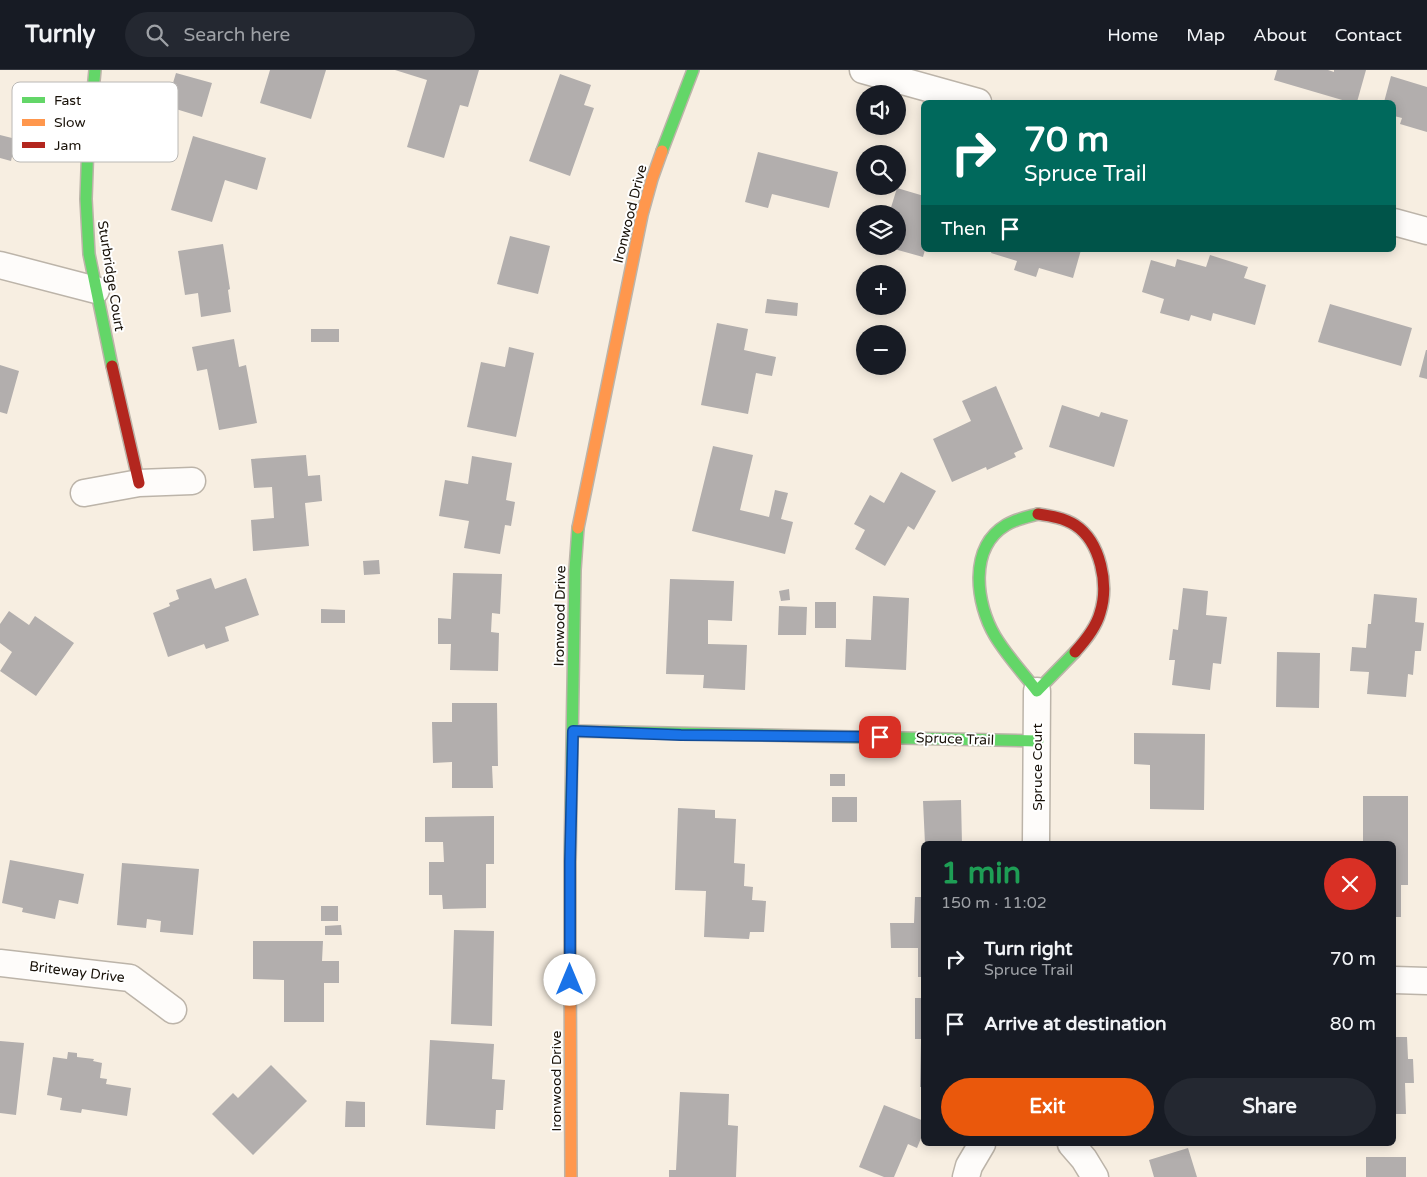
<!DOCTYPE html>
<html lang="en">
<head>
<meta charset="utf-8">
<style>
  body { margin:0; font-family:"Varela Round",sans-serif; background:#242831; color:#f1f3f6; height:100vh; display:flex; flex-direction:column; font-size:19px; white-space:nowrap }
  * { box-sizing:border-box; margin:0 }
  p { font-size:16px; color:#9ea1a6 }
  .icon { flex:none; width:28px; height:28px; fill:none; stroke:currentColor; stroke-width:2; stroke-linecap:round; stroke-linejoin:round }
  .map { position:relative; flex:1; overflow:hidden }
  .drawer { position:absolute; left:921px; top:771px; width:475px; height:305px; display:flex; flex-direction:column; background:#171b24; border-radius:8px; box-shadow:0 2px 12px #0003 }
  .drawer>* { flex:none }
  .guide { position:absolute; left:921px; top:30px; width:475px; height:152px; border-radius:8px; box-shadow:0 2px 12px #0003; background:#00695c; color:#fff; overflow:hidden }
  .fabs { position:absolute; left:856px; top:15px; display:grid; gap:10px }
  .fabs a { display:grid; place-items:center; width:50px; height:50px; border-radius:50%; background:#171b24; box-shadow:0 2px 12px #0003; font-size:25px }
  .pin { position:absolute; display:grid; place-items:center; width:42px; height:42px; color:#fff; margin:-21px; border-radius:10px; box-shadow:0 2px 8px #0006 }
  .me { position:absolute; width:55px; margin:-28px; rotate:0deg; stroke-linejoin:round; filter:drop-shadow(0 0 4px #0008) }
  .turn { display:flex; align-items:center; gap:18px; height:105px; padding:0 20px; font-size:22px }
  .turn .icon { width:65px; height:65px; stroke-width:2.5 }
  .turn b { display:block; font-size:35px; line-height:42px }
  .then { display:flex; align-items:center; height:48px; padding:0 20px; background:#0003; gap:10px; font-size:19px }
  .round { display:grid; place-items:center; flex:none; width:52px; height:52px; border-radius:26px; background:#242831 }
  .headline { display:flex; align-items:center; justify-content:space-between; height:85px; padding:0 20px }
  h1 { font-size:30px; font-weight:800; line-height:38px; color:#1e9e55 }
  .primary-button { display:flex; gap:10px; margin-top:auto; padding:10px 20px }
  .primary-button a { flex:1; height:58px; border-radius:30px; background:#ea580c; color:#fff; font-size:20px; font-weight:800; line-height:58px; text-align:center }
  .primary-button a+a { background:#242831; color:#f1f3f6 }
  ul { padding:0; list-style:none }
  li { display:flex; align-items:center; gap:15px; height:65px; padding:0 20px }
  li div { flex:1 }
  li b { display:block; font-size:19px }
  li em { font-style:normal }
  header { display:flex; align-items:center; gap:30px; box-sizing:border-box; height:70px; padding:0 25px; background:#171b24; border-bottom:1px solid #363941 }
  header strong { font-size:24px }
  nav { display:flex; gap:28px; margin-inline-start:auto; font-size:18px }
  .search { width:350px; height:45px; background:#242831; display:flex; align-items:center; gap:12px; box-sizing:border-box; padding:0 18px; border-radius:28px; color:#9ea1a6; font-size:19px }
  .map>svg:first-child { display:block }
  .building { fill:#b2aead }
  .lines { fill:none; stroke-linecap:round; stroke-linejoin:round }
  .street-casing { stroke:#bcb4a9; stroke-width:29 }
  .fast-casing { stroke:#bcb4a9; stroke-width:14 }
  .slow-casing { stroke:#bcb4a9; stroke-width:14 }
  .jam-casing { stroke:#bcb4a9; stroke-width:14 }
  .street { stroke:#fefcfa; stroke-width:26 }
  .fast { stroke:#63d668; stroke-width:11 }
  .slow { stroke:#ff974d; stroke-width:11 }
  .jam { stroke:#b3261e; stroke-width:11 }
  .route-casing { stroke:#114b97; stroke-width:12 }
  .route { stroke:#1a73e8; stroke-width:9 }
  .labels { text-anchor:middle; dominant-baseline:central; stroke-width:4; stroke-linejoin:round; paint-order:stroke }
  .street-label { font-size:14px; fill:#181108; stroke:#fff }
  .key { fill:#fff; stroke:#bab8b5; stroke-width:1 }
  .key-label { font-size:14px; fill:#181108 }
</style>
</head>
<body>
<header>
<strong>Turnly</strong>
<div class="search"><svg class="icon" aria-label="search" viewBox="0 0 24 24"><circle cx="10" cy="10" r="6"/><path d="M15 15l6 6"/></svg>Search here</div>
<nav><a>Home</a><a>Map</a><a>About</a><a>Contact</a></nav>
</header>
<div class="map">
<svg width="1427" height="1107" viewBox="0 0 1427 1107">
  <rect width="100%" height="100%" fill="#f7eee1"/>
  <path class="building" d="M270,0h56l-15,49 -51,-16z
    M395,0h84l-11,37 -8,-2 -16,53 -37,-11 20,-67z
    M1277,0h51l6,2v-2h32l-9,32h-8l-75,-22z
    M176,3l36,10 -10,34 -36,-11z
    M560,4l31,11 -7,20 10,3 -24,68 -41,-15z
    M1391,6l36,11v45l-27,-8 2,-6 -8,-2v-14h-10z
    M0,65l16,4 -5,22 -11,-3z
    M193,66l73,22 -9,32 -32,-10 -13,42 -41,-12z
    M758,82l80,20 -9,36 -57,-14 -4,14 -23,-6z
    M897,118l27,8 1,54 -2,7 -36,-10 11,-1v-32h-9z
    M510,166l40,10 -12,48 -41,-10z
    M223,174l7,45 -2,1 3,22 -30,5 -3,-24 -13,2 -7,-44z
    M992,180h89l-8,28 -34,-10 -3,9 -22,-7 3,-9 -26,-8z
    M1210,185l38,12 -4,11 22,7 -11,40 -42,-12 -2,8 -20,-6 -2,6 -29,-8 4,-14 -22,-7 9,-32 24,7 2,-8 29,8z
    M767,229l31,4 -1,13 -32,-3z
    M1330,234l82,24 -11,38 -83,-24z
    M717,253l31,6 -4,21 32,7 -4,19 -16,-3 -8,41 -47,-9z
    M311,259h28v13h-28z
    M234,269l5,28 7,-2 11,58 -38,7 -12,-61 -10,2 -5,-24z
    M509,277l25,6 -18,84 -49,-10 14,-65 24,5z
    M1426,280h1v29l-8,-2z
    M0,295l19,6 -12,43 -7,-2z
    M996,316l27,63 -9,4 2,4 -29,13 -1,-3 -34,15 -19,-43 38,-18 -9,-20z
    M1062,335l37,12 2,-5 27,8 -14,47 -65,-20z
    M713,376l40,9 -13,55 29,7 6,-27 13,3 -7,26 12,3 -8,32 -93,-23z
    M306,385l2,21 12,-1 2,26 -17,2 4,43 -56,5 -2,-31 23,-2 -2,-31 -18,1 -3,-29z
    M472,386l40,7 -6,37 9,2 -4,24 -6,-1 -5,29 -36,-6 5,-27 -30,-5 6,-36 23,4z
    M901,402l35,19 -22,39 -6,-4 -23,40 -30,-17 10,-19 -11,-6 16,-29 14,8z
    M379,490l1,14 -16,1 -1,-14z
    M453,503l49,1 -2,40 -8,-1 -1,19 8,1 -1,38 -48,-1 1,-26h-13v-26l13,1z
    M211,508l4,11 31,-11 13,37 -34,12 4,14 -23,8 -2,-5 -36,13 -15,-44 17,-7 -1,-3 10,-4 -3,-9z
    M670,509l64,2 -2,40 -24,-1v24l39,1 -2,45 -42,-2 1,-13 -38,-1z
    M1183,518l25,3 -2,24 21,2 -6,47 -8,-1 -3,27 -38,-5 3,-25h-6l4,-31 5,1z
    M789,519l1,11 -9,1 -2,-10z
    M1374,524l43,4 -2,24 9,1 -3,28h-6l-2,24 -5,-1 -2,23 -39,-3 2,-22 -19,-1 2,-24 14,1 2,-24h3z
    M873,526l36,2 -3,72 -61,-3 1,-28 25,1z
    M815,532h21v26h-21z
    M779,536l28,1 -1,28h-28z
    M321,539l24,1v13h-24z
    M9,541l20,14 6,-9 39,27 -38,53 -36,-25 12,-19 -12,-9v-19z
    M1277,582l43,1 -1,55 -43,-1z
    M452,633h45l1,63h-6l1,22h-41v-26l-19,1 -1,-41h20z
    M1134,663l71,1 -1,76 -54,-1v-44l-16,-1z
    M830,704h15v12h-15z
    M1363,726h45v89h-7v32h-7v-73h-31z
    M832,727h25v25h-25z
    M961,730l1,44h-37l-2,-43z
    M678,738l37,2v8l21,1 -2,44 11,1 -1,22 9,1 -1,13 14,1 -2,31h-14l-1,7 -45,-2 2,-46 -31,-1z
    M494,746v48h-8v44l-43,1 -1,-14h-13v-33h15l-1,-20h-18v-25z
    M10,790l74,14 -6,30 -19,-4 -4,19 -33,-7 1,-4 -21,-5z
    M122,793l77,6 -6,66 -33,-3 1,-11 -14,-2 -1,9 -29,-3z
    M915,827h9v80h-6v-29h-27l-1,-25h24z
    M321,836h17v15h-17z
    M341,855l1,10h-17v-9z
    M454,860l40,1 -2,95 -41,-2z
    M253,871h70l-1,20h17v22h-15v39h-40v-42l-31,-1z
    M915,928h9v89h-4l1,-48h-6z
    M1394,967h13l1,22h5l1,24h-9l1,31h-12z
    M430,970l64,4 -2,35 13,1 -2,30h-7l-1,19 -69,-4z
    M0,971l24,2 -8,72 -16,-2z
    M68,982l9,1v4l17,2 -1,2 9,2 -2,15 7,1 -1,5 25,4 -4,28 -45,-7 -1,4 -21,-3 2,-12 -15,-3 6,-38 14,2z
    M271,995l36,36 -54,54 -41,-41 21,-21 5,5z
    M680,1022l49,2 -1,31 10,1 -2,51h-67v-7h7z
    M346,1031l19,1v25h-20z
    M884,1035l40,16v10l-7,17 -9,-4 -14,33h-10l-25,-10z
    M1188,1078l9,29h-43l-5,-17z
    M1366,1087h40v20h-40z"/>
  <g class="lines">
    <defs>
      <path id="street" d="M863,0l115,32
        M1394,152l33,9
        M0,195l96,25
        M84,423l55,-10 53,-2
        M1036,774l1,-153
        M0,893l130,15 43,32
        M1394,910l33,1
        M1071,1074l13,15 11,18
        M966,1107l3,-11 13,-22"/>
      <path id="fast" d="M95,0l-7,72 -2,57 3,55 23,112
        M662,81l31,-81
        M1038,444c-11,3 -22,5 -32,11 -38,23 -30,79 -11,111 12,20 28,37 42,55l38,-39
        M573,661l465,10
        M570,873v-81l5,-292 3,-42"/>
      <path id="slow" d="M578,458l64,-313 10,-36 10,-28
        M570,873l1,234"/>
      <path id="jam" d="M112,296l27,117
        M1038,444c13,2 26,4 37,11 26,17 34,60 25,88 -4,15 -15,28 -25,39"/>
    </defs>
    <use href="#street" class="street-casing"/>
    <use href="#fast" class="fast-casing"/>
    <use href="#slow" class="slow-casing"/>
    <use href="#jam" class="jam-casing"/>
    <use href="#street" class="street"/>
    <use href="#fast" class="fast"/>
    <use href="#slow" class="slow"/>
    <use href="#jam" class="jam"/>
  </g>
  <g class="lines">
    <defs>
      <path id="route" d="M570,910v-118l3,-131 108,4 199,2"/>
    </defs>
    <use href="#route" class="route-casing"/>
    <use href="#route" class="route"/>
  </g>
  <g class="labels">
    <g class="street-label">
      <text transform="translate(630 144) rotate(-76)">Ironwood Drive</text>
      <text transform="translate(111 206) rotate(81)">Sturbridge Court</text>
      <text transform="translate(560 546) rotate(-89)">Ironwood Drive</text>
      <text transform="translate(955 669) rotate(2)">Spruce Trail</text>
      <text transform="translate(1037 697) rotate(-90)">Spruce Court</text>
      <text transform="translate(77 902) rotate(7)">Briteway Drive</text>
      <text transform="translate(556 1011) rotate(-90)">Ironwood Drive</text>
    </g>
  </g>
  <rect x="12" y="12" width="166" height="80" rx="8" class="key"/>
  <rect x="22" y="27" width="23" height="6" fill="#63d668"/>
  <rect x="22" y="49" width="23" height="7" fill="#ff974d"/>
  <rect x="22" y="72" width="23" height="6" fill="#b3261e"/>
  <g class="key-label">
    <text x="54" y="35">Fast</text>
    <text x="54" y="57">Slow</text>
    <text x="54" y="80">Jam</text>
  </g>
</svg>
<div class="fabs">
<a><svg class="icon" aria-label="sound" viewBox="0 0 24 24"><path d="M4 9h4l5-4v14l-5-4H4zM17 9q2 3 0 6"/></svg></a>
<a><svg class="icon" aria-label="search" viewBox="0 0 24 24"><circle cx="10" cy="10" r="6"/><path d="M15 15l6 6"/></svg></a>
<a><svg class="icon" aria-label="layers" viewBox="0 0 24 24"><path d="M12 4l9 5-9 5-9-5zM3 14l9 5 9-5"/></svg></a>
<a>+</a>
<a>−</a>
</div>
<div class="pin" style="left:880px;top:667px;background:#d93025"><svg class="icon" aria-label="arrive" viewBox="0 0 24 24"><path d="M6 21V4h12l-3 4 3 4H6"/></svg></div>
<svg class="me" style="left:570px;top:910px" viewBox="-20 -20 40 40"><circle r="19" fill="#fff"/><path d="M0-13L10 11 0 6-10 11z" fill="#1a73e8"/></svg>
<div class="guide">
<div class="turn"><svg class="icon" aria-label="right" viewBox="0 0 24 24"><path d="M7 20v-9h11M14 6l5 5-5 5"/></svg><div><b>70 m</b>Spruce Trail</div></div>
<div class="then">Then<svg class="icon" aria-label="arrive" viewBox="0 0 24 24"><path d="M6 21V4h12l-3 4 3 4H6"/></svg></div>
</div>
<section class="drawer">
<div class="headline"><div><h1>1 min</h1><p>150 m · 11:02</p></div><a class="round" style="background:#d93025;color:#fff"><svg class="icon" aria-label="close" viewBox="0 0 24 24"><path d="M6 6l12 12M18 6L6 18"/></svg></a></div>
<ul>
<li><svg class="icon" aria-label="right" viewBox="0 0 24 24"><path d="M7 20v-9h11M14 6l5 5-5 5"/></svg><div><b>Turn right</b><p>Spruce Trail</p></div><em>70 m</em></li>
<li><svg class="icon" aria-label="arrive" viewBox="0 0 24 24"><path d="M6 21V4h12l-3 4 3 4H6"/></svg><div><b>Arrive at destination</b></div><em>80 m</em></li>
</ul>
<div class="primary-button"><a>Exit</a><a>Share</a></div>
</section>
</div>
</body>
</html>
